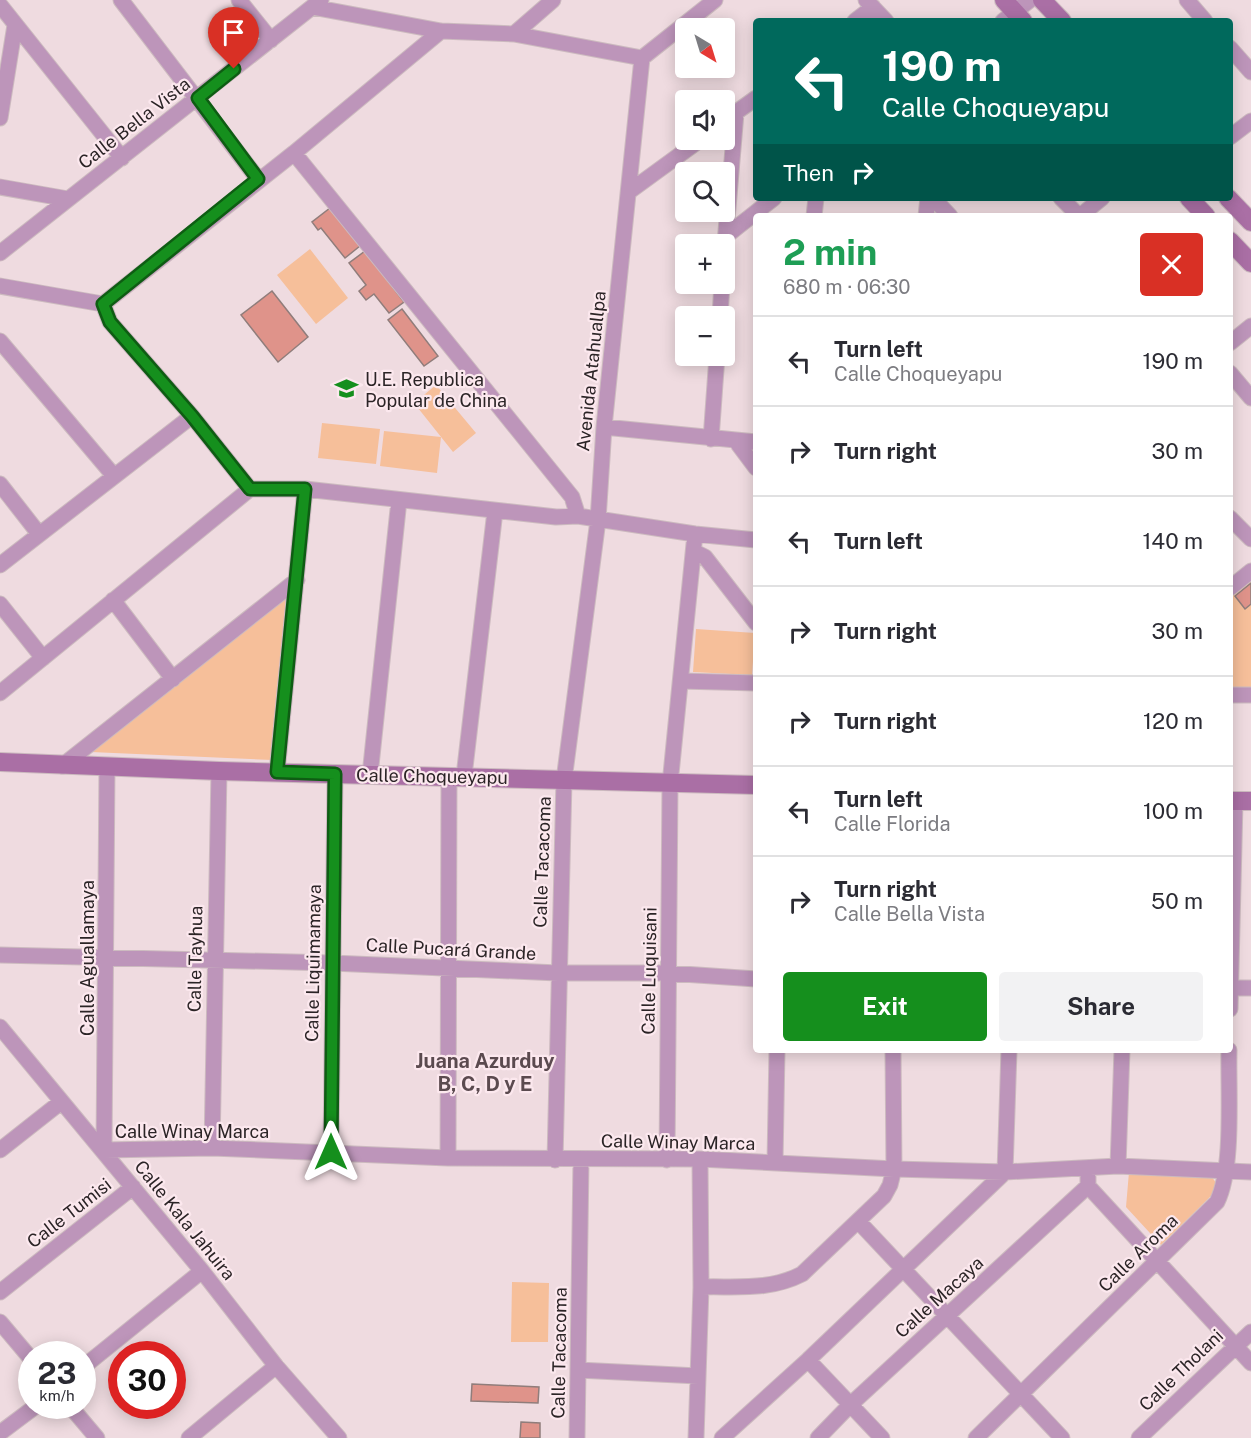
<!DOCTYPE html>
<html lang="en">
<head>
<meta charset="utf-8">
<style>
  body { margin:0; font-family:"Public Sans",sans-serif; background:#f2f2f3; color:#2b2b33; height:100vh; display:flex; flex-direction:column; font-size:22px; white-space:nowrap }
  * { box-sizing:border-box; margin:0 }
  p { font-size:20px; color:#7c7c81 }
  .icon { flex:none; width:33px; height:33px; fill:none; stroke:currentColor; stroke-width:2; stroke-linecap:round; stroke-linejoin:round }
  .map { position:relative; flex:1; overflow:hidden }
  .drawer { position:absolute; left:753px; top:213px; width:480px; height:840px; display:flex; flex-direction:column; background:#fff; border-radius:6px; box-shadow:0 3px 15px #0003 }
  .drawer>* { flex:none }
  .top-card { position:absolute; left:753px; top:18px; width:480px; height:183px; border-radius:6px; box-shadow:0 3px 15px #0003; background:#00695c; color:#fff; overflow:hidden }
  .needle { width:39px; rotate:142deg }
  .buttons { position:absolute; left:675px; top:18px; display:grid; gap:12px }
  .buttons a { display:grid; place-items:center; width:60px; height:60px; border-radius:6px; background:#fff; box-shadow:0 3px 15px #0003; font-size:30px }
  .speed { position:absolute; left:18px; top:1341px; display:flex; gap:12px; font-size:30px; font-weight:700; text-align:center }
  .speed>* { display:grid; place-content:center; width:78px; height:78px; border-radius:50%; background:#fff; box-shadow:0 3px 15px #0003; line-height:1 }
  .speed small { font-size:15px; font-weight:400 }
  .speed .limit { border:9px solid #d22; background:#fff; color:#111 }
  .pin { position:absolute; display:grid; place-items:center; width:51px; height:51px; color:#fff; margin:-62px -26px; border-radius:50% 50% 50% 0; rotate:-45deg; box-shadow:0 0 6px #0007 }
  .pin .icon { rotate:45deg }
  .me { position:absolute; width:66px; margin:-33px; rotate:0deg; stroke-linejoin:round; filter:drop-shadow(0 0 4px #0008) }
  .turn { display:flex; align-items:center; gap:21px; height:126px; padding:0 30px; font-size:27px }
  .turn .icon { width:78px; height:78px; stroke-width:2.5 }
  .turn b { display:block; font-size:42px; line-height:51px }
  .then { display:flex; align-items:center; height:57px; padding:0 30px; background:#0003; gap:12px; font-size:22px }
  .round { display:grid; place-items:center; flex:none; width:63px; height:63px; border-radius:6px; background:#f2f2f3 }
  .headline { display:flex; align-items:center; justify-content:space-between; height:102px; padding:0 30px }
  h1 { font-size:36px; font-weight:700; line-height:45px; color:#1e9e55 }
  .button { display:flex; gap:12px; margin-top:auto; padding:12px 30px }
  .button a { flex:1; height:69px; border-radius:6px; background:#158f1d; color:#fff; font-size:24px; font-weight:700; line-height:69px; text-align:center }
  .button a+a { background:#f2f2f3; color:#2b2b33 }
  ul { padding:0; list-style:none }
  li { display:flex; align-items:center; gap:18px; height:90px; padding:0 30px; border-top:2px solid #e1e1e2 }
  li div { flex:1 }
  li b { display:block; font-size:22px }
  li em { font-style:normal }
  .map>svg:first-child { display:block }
  .green { fill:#f6bf9a }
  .building { fill:#df938a; stroke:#907d7b; stroke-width:1.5 }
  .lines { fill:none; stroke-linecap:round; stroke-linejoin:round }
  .street-casing { stroke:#ccbabf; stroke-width:17 }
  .secondary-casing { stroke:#ccbabf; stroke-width:20 }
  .street { stroke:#bd95ba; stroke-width:15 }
  .secondary { stroke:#aa6fa5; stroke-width:18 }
  .route-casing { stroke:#0e5d13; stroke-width:15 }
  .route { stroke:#158f1d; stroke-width:10 }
  .labels { text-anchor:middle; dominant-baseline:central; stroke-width:4.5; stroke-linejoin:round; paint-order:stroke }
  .street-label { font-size:18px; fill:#2b2426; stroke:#fce8ee }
  .poi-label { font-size:18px; fill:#2b2426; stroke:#fce8ee; text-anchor:start }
  .neighbourhood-label { font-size:20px; font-weight:bold; fill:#5b4a4f; stroke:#fce8ee }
</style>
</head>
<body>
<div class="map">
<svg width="1251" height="1438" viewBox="0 0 1251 1438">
  <rect width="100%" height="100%" fill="#efdbe0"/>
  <path class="green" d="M310,249l38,49 -32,26 -39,-49z
    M436,385l40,48 -23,19 -39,-49z
    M322,423l58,6 -4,35 -58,-6z
    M384,431l57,6 -4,36 -57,-7z
    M1251,577v113h-21v-95z
    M286,598l-14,162 -181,-8z
    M696,629l59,4 -3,42 -59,-3z
    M1129,1172l83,5 4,6 -3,11 -52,51 -35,-38z
    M512,1282l37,1 -1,59h-37z"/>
  <path class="building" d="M330,208l30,38 -15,12 -24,-30 -3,2 -6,-8z
    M365,251l39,51 -15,11 -15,-19 -8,6 -7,-9 7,-6 -17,-22z
    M272,291l36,46 -30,25 -37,-47z
    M402,309l36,47 -14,10 -36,-46z
    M1251,583v21l-6,5 -10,-13z
    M472,1384l67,3 -1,16 -67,-2z
    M521,1422l19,1v15h-20z"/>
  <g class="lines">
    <defs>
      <path id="street" d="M121,0l137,179
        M239,0l32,40
        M866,0l20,21
        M1187,0l18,21
        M0,5l122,153
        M312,7l129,24 73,3 128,24
        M855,21l18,-14
        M1003,21l27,-21
        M514,34l39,-34
        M1230,48l21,24
        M0,118l15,-93
        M724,121l32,-23
        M1230,137l21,-16
        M294,153l278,344 6,19
        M0,187l68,12
        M630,191l70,-51
        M933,198l17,18
        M1061,198l18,18
        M814,216l2,-18
        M926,216l2,-18
        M1080,216l22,-18
        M726,236l48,-38
        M0,253l321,-253
        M724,255l12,-142
        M0,286l103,18
        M720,316l2,-32
        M0,341l114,135
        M1230,343l21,-17
        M1230,373l21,25
        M604,427l152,15
        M711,439l6,-83
        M735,440l21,28
        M0,484l39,50
        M250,489l-58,-73 -82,-94 -7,-18 191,-151 147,-122
        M1230,518l21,21
        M695,552l10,5 51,66
        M0,565l192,-149
        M1230,588l21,-17
        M113,600l60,79
        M0,604l43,54
        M681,681l75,2
        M0,693l250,-204h55l251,28 22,-1 117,18 61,6
        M1230,695h21
        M62,766l235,-186
        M107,766l-3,384 108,-2 236,10 252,1 194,10 111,3 113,-6 133,6
        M277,772l28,-283
        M370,775l29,-275
        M464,776l31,-265
        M0,955l332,8 226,10h110l88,6
        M1230,988h21
        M1230,1009l5,-208
        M0,1027l202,244 74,95 63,72
        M212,1148l7,-377
        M0,1150l61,-48
        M331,1152l4,-378
        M448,1158l1,-382
        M555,1160l9,-380 34,-260 6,-93 38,-369 73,-58
        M667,1160l3,-376 25,-250
        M775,1162l2,-112
        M1118,1166l4,-116
        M1088,1177v9l163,177
        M858,1221l204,217
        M701,1287c36,-1 68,4 101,-13l82,-78 6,-11 4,-16 -1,-119
        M0,1292l133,-105
        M0,1322l32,38
        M808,1360l74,78
        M82,1368l120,-97
        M578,1370l120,6
        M70,1406l27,32
        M0,1433l36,-27
        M189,1438l87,-72
        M577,1438l4,-278
        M696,1438l5,-151 -1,-128
        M722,1438l86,-78 197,-188 4,-122
        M818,1438l32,-33 238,-219
        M976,1438l241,-236c17,-34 11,-111 12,-152
        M1139,1438l112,-106"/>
      <path id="secondary" d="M1004,0l19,21
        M1042,0l20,21
        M1189,198l17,18
        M1228,198l23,24
        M1230,241l21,22
        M0,762l219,9 537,14
        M1230,801h21"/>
    </defs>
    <use href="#street" class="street-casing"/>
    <use href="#secondary" class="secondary-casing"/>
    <use href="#street" class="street"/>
    <use href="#secondary" class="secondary"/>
  </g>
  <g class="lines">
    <defs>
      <path id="route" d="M234,69l-36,29 60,81 -155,125 7,18 82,94 58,73h55l-28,283 58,2 -4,378"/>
    </defs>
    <use href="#route" class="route-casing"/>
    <use href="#route" class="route"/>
  </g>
  <defs>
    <symbol id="school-bare" viewBox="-9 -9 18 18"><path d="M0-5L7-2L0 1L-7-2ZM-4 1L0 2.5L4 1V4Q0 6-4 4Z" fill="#158f1d" stroke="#fce8ee" stroke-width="2.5" paint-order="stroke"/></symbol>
  </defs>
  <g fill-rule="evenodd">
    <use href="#school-bare" x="330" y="372" width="33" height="33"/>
  </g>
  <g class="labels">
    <g class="street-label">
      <text transform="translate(134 123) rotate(-38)">Calle Bella Vista</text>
      <text transform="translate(591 371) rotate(-84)">Avenida Atahuallpa</text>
      <text transform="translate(432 776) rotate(1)">Calle Choqueyapu</text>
      <text transform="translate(542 862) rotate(-88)">Calle Tacacoma</text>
      <text transform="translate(451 949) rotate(3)">Calle Pucará Grande</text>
      <text transform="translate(87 958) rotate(-90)">Calle Aguallamaya</text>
      <text transform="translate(195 959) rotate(-89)">Calle Tayhua</text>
      <text transform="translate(313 963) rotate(-89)">Calle Liquimamaya</text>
      <text transform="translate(649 971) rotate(-89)">Calle Luquisani</text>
      <text x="192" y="1131">Calle Winay Marca</text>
      <text transform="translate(678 1142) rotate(1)">Calle Winay Marca</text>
      <text transform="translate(69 1213) rotate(-38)">Calle Tumisi</text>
      <text transform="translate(185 1220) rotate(51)">Calle Kala Jahuira</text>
      <text transform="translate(1138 1253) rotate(-44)">Calle Aroma</text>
      <text transform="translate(939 1297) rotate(-42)">Calle Macaya</text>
      <text transform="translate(559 1353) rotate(-89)">Calle Tacacoma</text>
      <text transform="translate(1181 1370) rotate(-44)">Calle Tholani</text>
    </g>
    <g class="poi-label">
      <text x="365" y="379">U.E. Republica<tspan x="365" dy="21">Popular de China</tspan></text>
    </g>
    <g class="neighbourhood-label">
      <text x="485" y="1061">Juana Azurduy<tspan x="485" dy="23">B, C, D y E</tspan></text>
    </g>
  </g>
</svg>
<div class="buttons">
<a><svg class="needle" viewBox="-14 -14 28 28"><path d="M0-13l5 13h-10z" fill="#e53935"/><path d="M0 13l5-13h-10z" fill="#7c7c81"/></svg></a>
<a><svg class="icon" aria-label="sound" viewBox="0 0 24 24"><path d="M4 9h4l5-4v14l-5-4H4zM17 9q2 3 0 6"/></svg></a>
<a><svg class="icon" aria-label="search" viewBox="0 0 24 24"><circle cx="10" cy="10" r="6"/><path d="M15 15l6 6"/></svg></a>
<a>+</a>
<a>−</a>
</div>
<div class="speed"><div>23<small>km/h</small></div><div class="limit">30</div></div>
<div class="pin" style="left:234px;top:69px;background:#d93025"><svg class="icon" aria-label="arrive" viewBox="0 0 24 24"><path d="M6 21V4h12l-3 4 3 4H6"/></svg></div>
<svg class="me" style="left:331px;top:1152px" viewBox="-20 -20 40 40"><path d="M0-17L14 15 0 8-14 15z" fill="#158f1d" stroke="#fff" stroke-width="4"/></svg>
<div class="top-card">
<div class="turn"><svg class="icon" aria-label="left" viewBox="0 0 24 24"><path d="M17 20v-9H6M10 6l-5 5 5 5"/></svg><div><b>190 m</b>Calle Choqueyapu</div></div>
<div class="then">Then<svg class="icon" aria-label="right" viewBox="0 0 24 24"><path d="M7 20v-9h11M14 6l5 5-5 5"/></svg></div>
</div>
<section class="drawer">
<div class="headline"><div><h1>2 min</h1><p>680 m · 06:30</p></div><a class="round" style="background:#d93025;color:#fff"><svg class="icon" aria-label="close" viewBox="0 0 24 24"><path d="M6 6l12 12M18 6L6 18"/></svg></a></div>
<ul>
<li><svg class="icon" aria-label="left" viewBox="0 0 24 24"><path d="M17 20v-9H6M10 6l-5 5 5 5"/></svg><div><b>Turn left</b><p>Calle Choqueyapu</p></div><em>190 m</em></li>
<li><svg class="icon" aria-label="right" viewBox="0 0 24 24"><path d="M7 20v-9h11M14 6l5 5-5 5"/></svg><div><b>Turn right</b></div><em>30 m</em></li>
<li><svg class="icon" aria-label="left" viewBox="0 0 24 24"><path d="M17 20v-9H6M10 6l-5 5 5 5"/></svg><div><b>Turn left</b></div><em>140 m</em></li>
<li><svg class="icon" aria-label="right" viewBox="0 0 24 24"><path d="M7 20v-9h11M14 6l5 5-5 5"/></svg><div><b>Turn right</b></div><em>30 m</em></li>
<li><svg class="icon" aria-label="right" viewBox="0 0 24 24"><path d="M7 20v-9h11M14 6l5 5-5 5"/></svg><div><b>Turn right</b></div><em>120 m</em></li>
<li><svg class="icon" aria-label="left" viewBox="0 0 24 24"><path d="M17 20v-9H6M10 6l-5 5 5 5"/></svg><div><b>Turn left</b><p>Calle Florida</p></div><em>100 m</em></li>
<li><svg class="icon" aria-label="right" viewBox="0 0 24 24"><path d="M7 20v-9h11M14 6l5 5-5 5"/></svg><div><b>Turn right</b><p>Calle Bella Vista</p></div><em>50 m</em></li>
</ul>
<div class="button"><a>Exit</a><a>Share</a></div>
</section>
</div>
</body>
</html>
